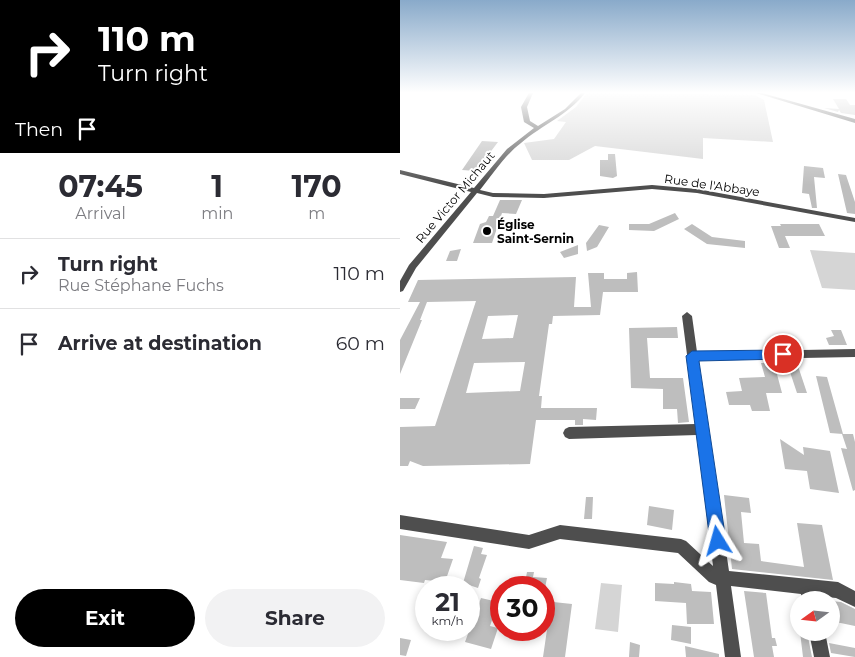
<!DOCTYPE html>
<html lang="en">
<head>
<meta charset="utf-8">
<style>
  body { margin:0; font-family:Montserrat,sans-serif; background:#f2f2f3; color:#2b2b33; height:100vh; display:flex; flex-direction:column; font-size:19px; white-space:nowrap }
  * { box-sizing:border-box; margin:0 }
  p { font-size:16px; color:#7c7c81 }
  .icon { flex:none; width:28px; height:28px; fill:none; stroke:currentColor; stroke-width:2; stroke-linecap:round; stroke-linejoin:round }
  .map { position:relative; flex:1; overflow:hidden }
  .drawer { display:flex; flex-direction:column; background:#fff; width:400px }
  .drawer>* { flex:none }
  .banner { background:#000; color:#fff; overflow:hidden }
  .needle { width:32px; rotate:255deg }
  .buttons { position:absolute; left:390px; top:591px; display:grid; gap:10px }
  .buttons a { display:grid; place-items:center; width:50px; height:50px; border-radius:50%; background:#fff; box-shadow:0 2px 8px #0003; font-size:25px }
  .speed { position:absolute; left:15px; top:576px; display:flex; gap:10px; font-size:25px; font-weight:700; text-align:center }
  .speed>* { display:grid; place-content:center; width:65px; height:65px; border-radius:50%; background:#fff; box-shadow:0 2px 8px #0003; line-height:1 }
  .speed small { font-size:12px; font-weight:400 }
  .speed .limit { border:8px solid #d22; background:#fff; color:#111 }
  .pin { position:absolute; display:grid; place-items:center; width:42px; height:42px; color:#fff; margin:-21px; border:2px solid #fff; border-radius:50%; box-shadow:0 1px 5px #0007 }
  .me { position:absolute; width:55px; margin:-28px; rotate:352deg; stroke-linejoin:round; filter:drop-shadow(0 0 4px #0008) }
  .turn { display:flex; align-items:center; gap:18px; height:105px; padding:0 15px; font-size:22px }
  .turn .icon { width:65px; height:65px; stroke-width:2.5 }
  .turn b { display:block; font-size:35px; line-height:42px }
  .then { display:flex; align-items:center; height:48px; padding:0 15px; background:#0003; gap:10px; font-size:19px }
  .eta { display:flex; justify-content:space-evenly; align-items:center; height:85px; text-align:center }
  .eta b { font-size:30px; font-weight:700; line-height:35px }
  .button { display:flex; gap:10px; margin-top:auto; padding:10px 15px }
  .button a { flex:1; height:58px; border-radius:30px; background:#000; color:#fff; font-size:20px; font-weight:700; line-height:58px; text-align:center }
  .button a+a { background:#f2f2f3; color:#2b2b33 }
  ul { padding:0; list-style:none }
  li { display:flex; align-items:center; gap:15px; height:70px; padding:0 15px; border-top:1px solid #e1e1e2 }
  li div { flex:1 }
  li b { display:block; font-size:19px }
  li em { font-style:normal }
  main { display:flex; flex:1; min-height:0 }
  .map>svg:first-child { display:block }
  .green { fill:#d5d5d5 }
  .building { fill:#bebebe; fill-rule:evenodd }
  .lines { fill:none; stroke-linecap:round; stroke-linejoin:round }
  .minor { fill:#4e4e4e; fill-rule:evenodd }
  .route { fill:#1a73e8; stroke:#114b97 }
  .poi-dot { fill:#000; stroke:#fff; stroke-width:2 }
  .labels { text-anchor:middle; dominant-baseline:central; stroke-width:4; stroke-linejoin:round; paint-order:stroke }
  .far-street-label { font-size:12px; fill:#000; stroke:#fff }
  .far-poi-label { font-size:12px; font-weight:bold; fill:#000; stroke:#fff; text-anchor:start }
</style>
</head>
<body>
<main>
<section class="drawer">
<div class="banner">
<div class="turn"><svg class="icon" aria-label="right" viewBox="0 0 24 24"><path d="M7 20v-9h11M14 6l5 5-5 5"/></svg><div><b>110 m</b>Turn right</div></div>
<div class="then">Then<svg class="icon" aria-label="arrive" viewBox="0 0 24 24"><path d="M6 21V4h12l-3 4 3 4H6"/></svg></div>
</div>
<div class="eta">
<div><b>07:45</b><p>Arrival</p></div>
<div><b>1</b><p>min</p></div>
<div><b>170</b><p>m</p></div>
</div>
<ul>
<li><svg class="icon" aria-label="right" viewBox="0 0 24 24"><path d="M7 20v-9h11M14 6l5 5-5 5"/></svg><div><b>Turn right</b><p>Rue Stéphane Fuchs</p></div><em>110 m</em></li>
<li><svg class="icon" aria-label="arrive" viewBox="0 0 24 24"><path d="M6 21V4h12l-3 4 3 4H6"/></svg><div><b>Arrive at destination</b></div><em>60 m</em></li>
</ul>
<div class="button"><a>Exit</a><a>Share</a></div>
</section>
<div class="map">
<svg width="455" height="657" viewBox="0 0 455 657">
  <rect width="100%" height="100%" fill="#fff"/>
  <path class="green" d="M187,93l168,2 9,5 9,42 -70,-4v21l-108,-13 -26,14h-37l-8,-17 30,-4 12,-17 -9,-1 19,-14z
    M410,250l45,3v37l-33,-2z
    M201,583l21,2 -4,47 -23,-3z"/>
  <path class="building" d="M433,99h13l4,6h5v10l-14,-2 -2,-3 -1,2 -14,-4 15,1z
    M82,141l16,1 -22,29 -14,-1z
    M208,154h7l2,22 -4,2 -13,-2v-16h8z
    M404,166l19,2 2,10 -11,-1 3,31h-5l-3,-14 -7,-1z
    M438,174l8,1 9,27v12l-8,-1z
    M100,200h22l-6,14 -14,-1 -10,30h-19l7,-19 6,-2 3,-6h4z
    M275,213l4,6 -25,12 -25,-1v-6h20z
    M292,224l20,13 33,4v7l-38,-4 -23,-15z
    M380,224h39l6,12h-40l5,12h-11l-8,-22h10z
    M199,225l10,2 -12,20 -10,4 -1,-8z
    M178,245v9l-14,4 -4,-6z
    M61,249l-4,12h-11l4,-10z
    M237,272l1,20h-35l-3,23 -47,1 -1,8h-3l-10,72h3l-1,12h56l-1,12 -13,-1v6h-8v-5h-39l-6,44 -107,2 -13,-5 -2,5h-8v-39l35,-1 41,-125 -49,1 -7,18h2l-22,54v-34l20,-38h-12l10,-22 158,-3 -2,30h17l-3,-34h16v6h23v-6zM118,315l-5,23 -31,1 6,-23zM125,362l-5,29 -54,2 8,-30z
    M277,327l1,11h-31l3,40h33l6,44 -11,1 -1,-14h-14v-20l-32,-1 -2,-60z
    M431,330h10l6,15h-18l-3,-7 8,-2z
    M361,363h13l8,30h-16l4,18h-18l-2,-6h-21l-3,-13 16,-1 -3,-13 26,-1z
    M387,363h10l10,30h-10z
    M416,376l11,1 16,57 -13,-1z
    M0,398h20l-5,11h-15z
    M442,434h11l2,8v48l-2,1 -12,-43 6,1z
    M380,439l24,16 -1,-8 27,4 9,42 -29,-4 -3,-18 -22,-2z
    M324,495l25,3 2,15 -10,-1 3,31 15,1 2,17 43,6 -7,-44 25,2 11,55 -101,-11z
    M186,497h7l-1,22h-8z
    M249,506l25,4 -2,20 -25,-5z
    M0,535l47,7 -6,16 12,1 -8,23 -20,-2 -1,3 -24,-3z
    M74,546l9,2 -2,6 6,1 -8,23 2,1 -3,9 -15,-5z
    M127,572h7l-1,5 14,1 -2,10h-21z
    M274,582l17,2 1,7 19,1 3,32h-27l-1,-21 -31,-2v-18l19,1z
    M344,591l22,2 6,45h3l2,8h-5l2,11h-20z
    M81,598l17,4 -8,24 8,2 -7,21 -26,-7z
    M144,601l28,3 -7,53h-22l5,-34h-4z
    M431,601l10,1 14,7v17l-24,-5z
    M272,625l19,2v17l-20,-4z
    M400,632h7l5,25h-9z
    M0,638l11,2 -5,16 -6,-1z
    M230,642l10,3 -1,12h-10z
    M429,643l26,5v9l-24,-4z
    M285,646l34,8v3h-33z"/>
  <g class="lines">
    <path class="minor" d="M129,93h4l-6,14 3,14 8,5 27,-17 16,-16h4c-17,22 -43,32 -64,50 -16,12 -28,31 -41,47l13,3 51,1 108,-9 45,4 158,29v4l-158,-29 -45,-4 -108,9 -51,-1 -16,-4 -61,75 -13,23 -3,1v-11l9,-16 62,-73 -71,-18v-4l74,18 33,-39 27,-21 -10,-6 -3,-15z
      M356,93h6l93,26v4z
      M287,312l5,4 5,36 158,-3v8l-157,3 31,211 109,11 17,9v16l-19,-9 -19,-2 1,4h-16l-1,-6 -70,-8 10,71h-16l-9,-72 -7,-3 -31,-29 -118,-14 -31,10 -129,-20v-14l129,20 31,-10 121,14 5,2 27,25 -16,-131 -128,4 -4,-2 -2,-4 2,-4 4,-2 127,-3 -14,-108z
      M409,632h16l5,25h-16z"/>
  </g>
  <linearGradient id="sky" x2="0" y2="1"><stop stop-color="#89aaca"/><stop offset="0.5" stop-color="#fff"/><stop offset="1" stop-color="#fff" stop-opacity="0"/></linearGradient>
  <rect width="455" height="185" fill="url(#sky)"/>
  <path class="route" d="M383,350l6,4 -6,5 -84,2 27,180 -2,6 -6,2 -6,-2 -2,-6 -24,-185 6,-5z"/>
  <circle class="poi-dot" cx="87" cy="231" r="5"/>
  <g class="labels">
    <g class="far-street-label">
      <text transform="translate(312 185) rotate(8)">Rue de l'Abbaye</text>
      <text transform="translate(55 197) rotate(-50)">Rue Victor Michaut</text>
    </g>
    <g class="far-poi-label">
      <text x="97" y="224">Église<tspan x="97" dy="14">Saint-Sernin</tspan></text>
    </g>
  </g>
</svg>
<div class="buttons">
<a><svg class="needle" viewBox="-14 -14 28 28"><path d="M0-13l5 13h-10z" fill="#e53935"/><path d="M0 13l5-13h-10z" fill="#7c7c81"/></svg></a>
</div>
<div class="speed"><div>21<small>km/h</small></div><div class="limit">30</div></div>
<div class="pin" style="left:383px;top:354px;background:#d93025"><svg class="icon" aria-label="arrive" viewBox="0 0 24 24"><path d="M6 21V4h12l-3 4 3 4H6"/></svg></div>
<svg class="me" style="left:318px;top:541px" viewBox="-20 -20 40 40"><path d="M0-17L14 15 0 8-14 15z" fill="#1a73e8" stroke="#fff" stroke-width="4"/></svg>
</div>
</main>
</body>
</html>
